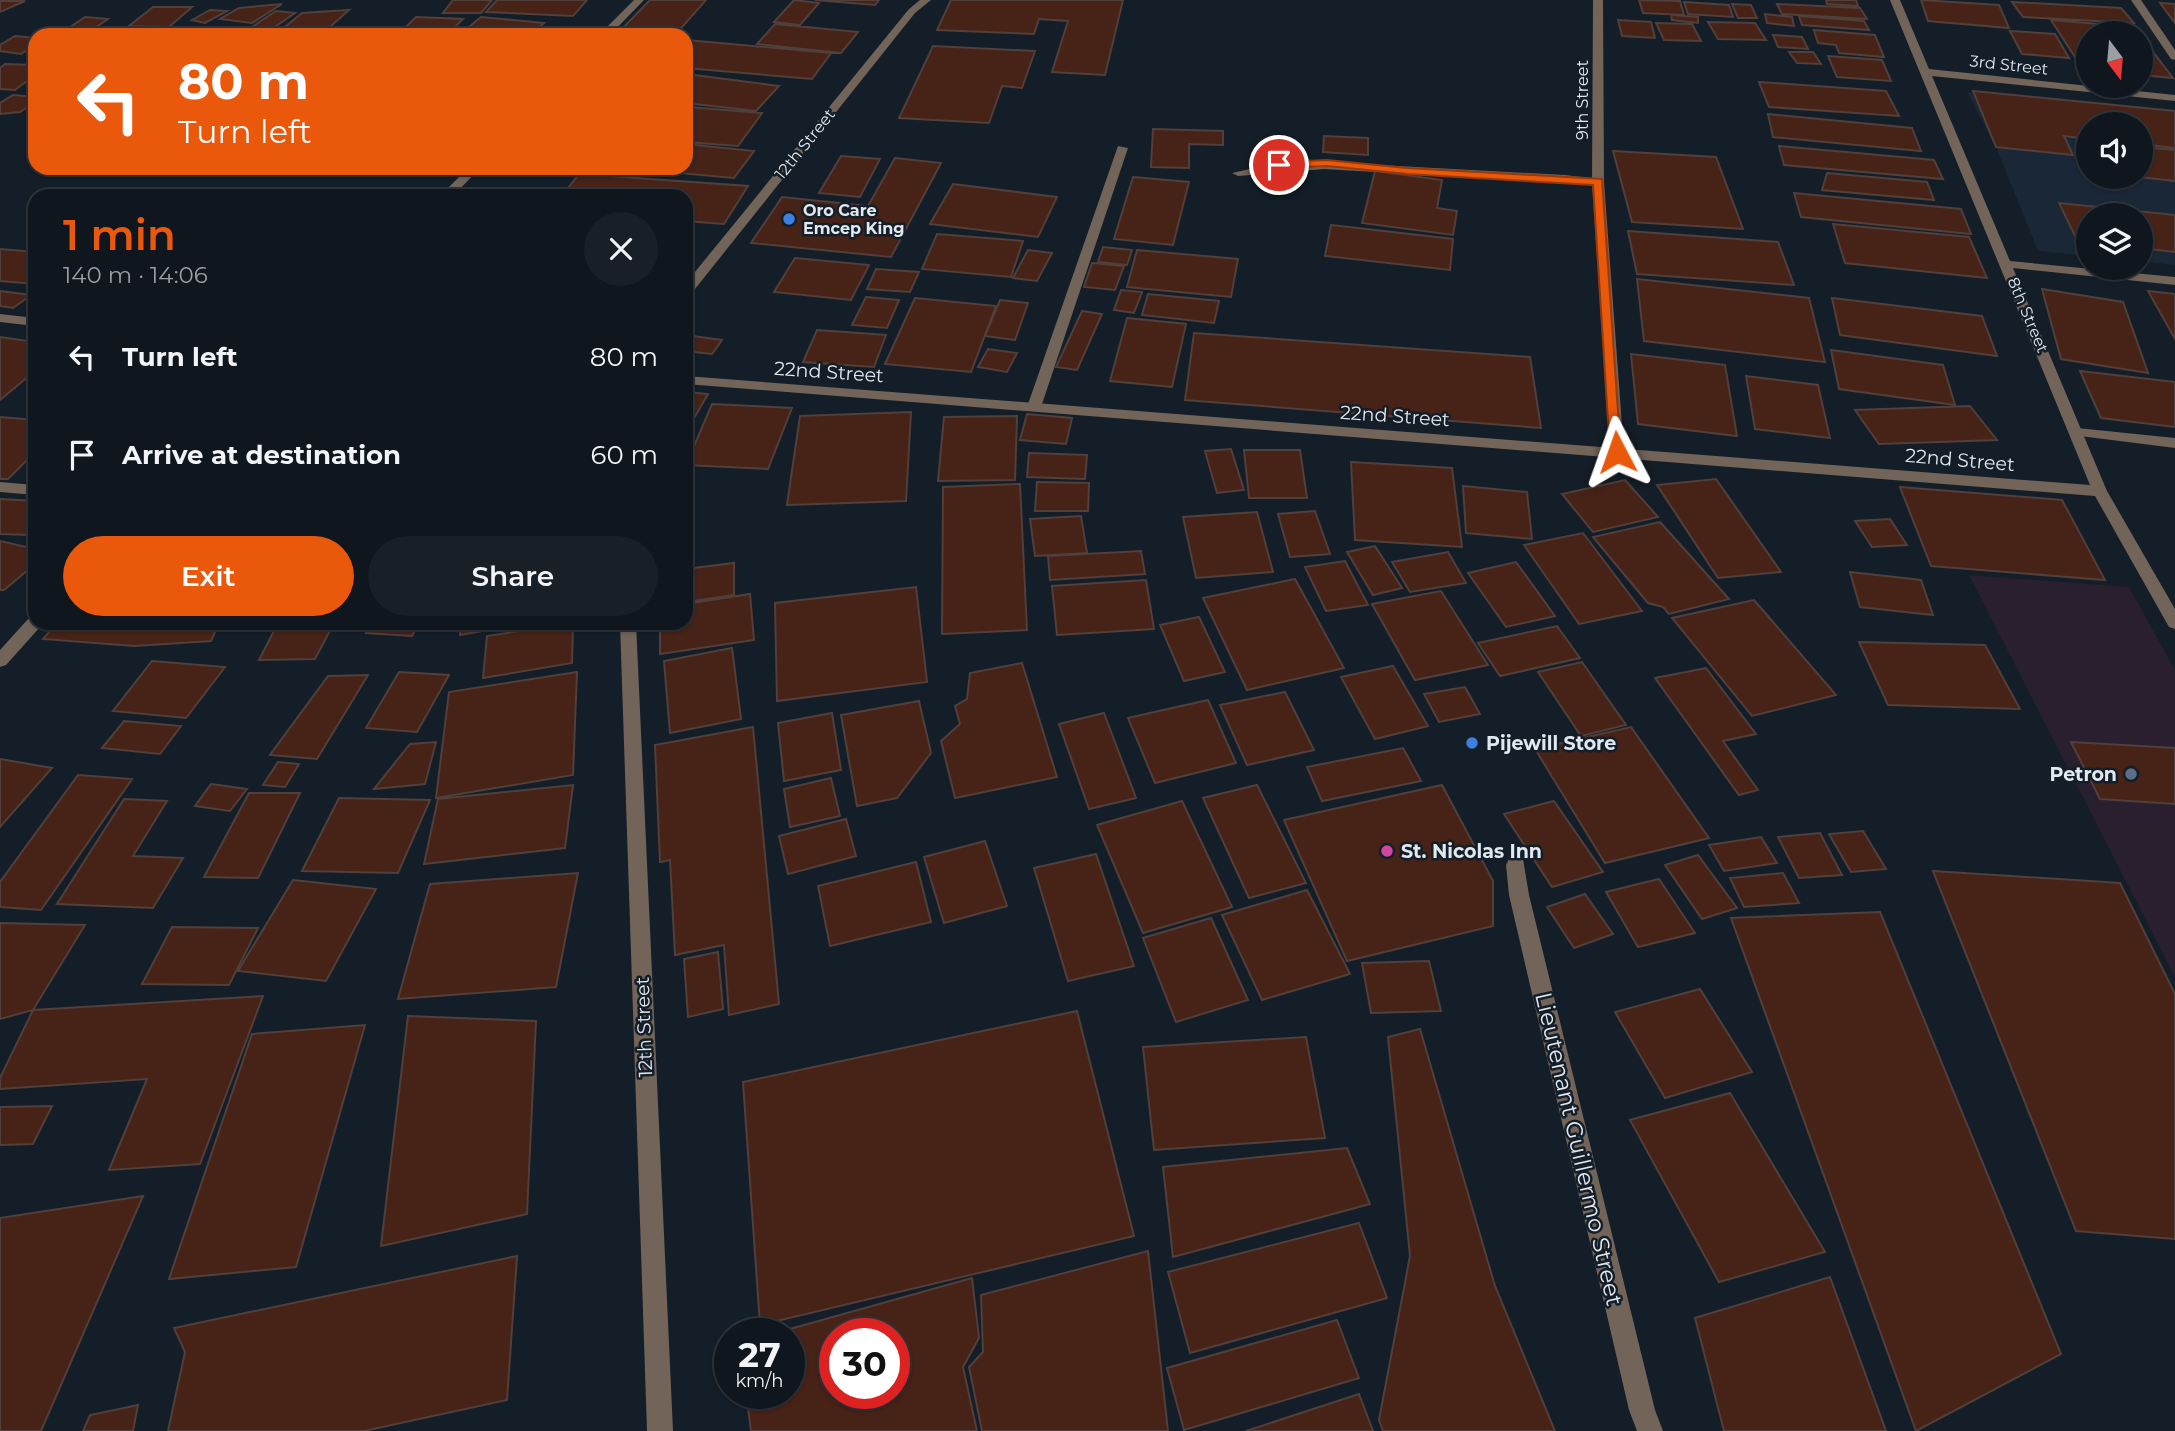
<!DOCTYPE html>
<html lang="en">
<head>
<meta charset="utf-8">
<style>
  body { margin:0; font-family:Montserrat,sans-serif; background:#181f27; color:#f1f3f6; height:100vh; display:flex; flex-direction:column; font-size:26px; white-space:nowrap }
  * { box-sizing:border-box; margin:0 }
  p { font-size:23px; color:#9b9fa4 }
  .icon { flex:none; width:38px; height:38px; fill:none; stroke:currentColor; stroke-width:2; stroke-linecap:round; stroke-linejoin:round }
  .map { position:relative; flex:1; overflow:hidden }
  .panel { position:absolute; left:28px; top:189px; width:665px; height:441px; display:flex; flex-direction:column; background:#0f161e; border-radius:21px; box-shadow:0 2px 5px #0004,0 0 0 2px #2f353c }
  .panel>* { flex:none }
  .banner { position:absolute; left:28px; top:28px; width:665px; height:147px; border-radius:21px; box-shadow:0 2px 5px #0004,0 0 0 2px #2f353c; background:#ea580c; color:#fff; overflow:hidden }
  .needle { width:46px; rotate:164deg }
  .buttons { position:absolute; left:2076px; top:21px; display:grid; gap:14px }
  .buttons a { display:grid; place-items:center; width:77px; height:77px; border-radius:50%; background:#0f161e; box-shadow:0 2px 5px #0004,0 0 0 2px #2f353c; font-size:35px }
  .speed { position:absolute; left:714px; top:1318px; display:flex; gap:14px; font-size:35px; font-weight:700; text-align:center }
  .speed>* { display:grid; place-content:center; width:91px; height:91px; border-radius:50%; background:#0f161e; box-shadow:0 2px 5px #0004,0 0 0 2px #2f353c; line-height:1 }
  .speed small { font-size:18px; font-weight:400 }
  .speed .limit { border:10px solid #d22; background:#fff; color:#111 }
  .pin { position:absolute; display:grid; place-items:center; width:60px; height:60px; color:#fff; margin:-30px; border:4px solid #fff; border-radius:50%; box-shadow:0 2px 7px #0007 }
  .me { position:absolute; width:77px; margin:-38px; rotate:356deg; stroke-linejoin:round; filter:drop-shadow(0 0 5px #0008) }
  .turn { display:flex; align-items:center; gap:24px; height:147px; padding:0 35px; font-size:32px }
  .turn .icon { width:91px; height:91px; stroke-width:2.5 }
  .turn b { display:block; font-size:49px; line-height:60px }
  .round { display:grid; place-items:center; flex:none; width:74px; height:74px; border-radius:37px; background:#181f27 }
  .head { display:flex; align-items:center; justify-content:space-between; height:119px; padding:0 35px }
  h1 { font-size:42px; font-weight:600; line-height:52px; color:#ea580c }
  .cta { display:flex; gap:14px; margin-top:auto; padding:14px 35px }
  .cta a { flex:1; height:80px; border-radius:42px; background:#ea580c; color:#fff; font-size:28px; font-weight:600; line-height:80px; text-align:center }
  .cta a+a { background:#181f27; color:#f1f3f6 }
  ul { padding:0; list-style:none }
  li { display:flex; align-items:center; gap:21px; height:98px; padding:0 35px }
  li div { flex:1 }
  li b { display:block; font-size:26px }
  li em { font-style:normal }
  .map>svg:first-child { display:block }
  .commercial { fill:#291f2e }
  .built { fill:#192736; fill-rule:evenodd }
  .building { fill:#462217; stroke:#503f3a; stroke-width:2; fill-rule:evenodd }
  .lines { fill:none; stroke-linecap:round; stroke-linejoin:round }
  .service { fill:#726458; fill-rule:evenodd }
  .minor { fill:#726458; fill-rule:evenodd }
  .tertiary { fill:#726458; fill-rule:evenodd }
  .route { fill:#ea580c; stroke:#983908; stroke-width:2 }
  .shop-dot { fill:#3f7fe0; stroke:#141e28; stroke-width:2.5 }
  .service-dot { fill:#5c6f8a; stroke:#141e28; stroke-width:2.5 }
  .hotel-dot { fill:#d1479c; stroke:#141e28; stroke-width:2.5 }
  .labels { text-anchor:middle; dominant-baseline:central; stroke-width:5; stroke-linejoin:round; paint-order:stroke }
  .far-street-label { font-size:16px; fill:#e1e8ef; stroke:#141e28 }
  .far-poi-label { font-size:16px; font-weight:bold; fill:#e1e8ef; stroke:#141e28; text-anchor:start }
  .street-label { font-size:19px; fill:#e1e8ef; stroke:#141e28 }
  .poi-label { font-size:19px; font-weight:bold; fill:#e1e8ef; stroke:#141e28; text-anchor:start }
  .near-street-label { font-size:23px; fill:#e1e8ef; stroke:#141e28 }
</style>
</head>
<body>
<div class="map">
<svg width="2175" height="1431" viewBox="0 0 2175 1431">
  <rect width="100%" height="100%" fill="#141e28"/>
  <path class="commercial" d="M1969,575l160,12 46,83v307z"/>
  <path class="built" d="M1967,92l208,18v155l-35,-4v-46h-52v41l-50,-5 -42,-104zM2088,124h52v53h-52z"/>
  <path class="building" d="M453,0h39l-11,13h-38z
    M497,0h90l-14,16 -87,-4z
    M650,0h56l-31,35h-59z
    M794,0l25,3 -19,22 -26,-3z
    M815,0h64l-4,5z
    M951,0h172l-18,75 -53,-3 16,-51 -29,-2 -5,15 -97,-4z
    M1639,0l41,1 4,14 -41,-2z
    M1826,0h30l2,6 -31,-2z
    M1921,0l78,5 10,23 -81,-7z
    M0,1h25l-25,11z
    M1684,2l45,3 4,12 -45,-3z
    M2012,2l109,6 13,15 -111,-6z
    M2160,3l15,1v19z
    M282,4l-30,19 -32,-4 19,-11z
    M1732,4l19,1 6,13h-19z
    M1777,4l83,4 7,11 -85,-5z
    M153,7h39l-23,20 -40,-1z
    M210,10l17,1 -22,12 -13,-3z
    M349,10l-27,24 -42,-3 22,-18z
    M276,11l19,2 -32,22h-23z
    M1765,14l27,3 2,9 -27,-3z
    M1671,15l27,2v6l-26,-3z
    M1799,16l65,5 5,9 -67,-5z
    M85,17l23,2 -22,15 -23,-2z
    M416,17l47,2 -14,14 -51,2z
    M481,17l63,6 -14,12h-71z
    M1618,20l33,2 4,16 -33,-2z
    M2051,20l83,7 5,6h-51v38h-4z
    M1708,22l47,1 11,17 -48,-1z
    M1656,23l36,1 9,17 -37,-1z
    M775,24l83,8 -17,21 -84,-9z
    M1814,30l61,5 9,22 -45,-4 -3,-8 -18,-2z
    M2010,31l45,3 14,24 -47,-4z
    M1773,35l29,2 6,12 -30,-2z
    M2140,35l33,43 -33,-3z
    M15,36l20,2v7l-14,9 -21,-3v-6z
    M686,40l145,13 -19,26 -126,-11z
    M933,46l102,5 -13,37 -20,-2 -13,37 -90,-5z
    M1789,52h24l8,12 -24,-1z
    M1828,56l54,4 9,21 -54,-4z
    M5,64l30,1v10l-20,15 -15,-1v-21z
    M686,75v-1l93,12 -23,25 -70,-8z
    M1759,82l127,9 13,25 -130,-9z
    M1973,91l202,20v37l-35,-4v-20h-52v15l-24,-3 9,19 -77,-8z
    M13,95l22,2v5l-15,10 -20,2v-11z
    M689,107l73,6 -24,33 -52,-4v-31z
    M1768,114l144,14 9,23 -148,-14z
    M1153,129l70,2v14l-34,-1v24l-38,-1z
    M1324,136l44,2v17l-45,-3z
    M686,144l68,7 -20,27 -78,-7 2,-3h28z
    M1779,146l155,14 9,19 -159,-14z
    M2140,147l35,3v31l-36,-4z
    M1613,151l103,6 27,72 -111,-7z
    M841,156l39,3 -20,38 -41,-4z
    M895,158l46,5 -50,94 -140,-14 31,-46 86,9z
    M589,168h57l-3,5z
    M1375,171l67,9 -5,28 20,3 -4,24 -91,-12z
    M1827,173l100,9 7,18 -112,-10z
    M579,174l169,12 -24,38 -38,-3v-25h-124z
    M1133,177l56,5 -16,63 -59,-6z
    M953,184l104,13 -19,40 -108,-13z
    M1794,193l167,16 10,25 -170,-17z
    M2059,203l116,12v37l-35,-4v-33h-52v28l-10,-1z
    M1833,224l136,13 18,41 -142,-15z
    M1331,225l122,14 -3,31 -125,-14z
    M1628,231l150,11 16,43 -157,-11z
    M937,234l86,7 -12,36 -89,-8z
    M1103,247l29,3 -5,15 -29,-3z
    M0,249l35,3v32l-35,-3z
    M1028,250l24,3 -15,28 -24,-3z
    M1137,250l101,9 -7,38 -104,-10z
    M795,258l74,7 -18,35 -77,-8z
    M1092,263l32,3 -9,24 -31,-3z
    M876,269l43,3 -9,20 -43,-3z
    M1637,279l172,19 16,64 -181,-21z
    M2042,289l81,13 25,71 -87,-14z
    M1121,290l21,2 -8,21 -20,-3z
    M0,291l31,4 -18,13 -13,-2z
    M2148,291l27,3v45z
    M1148,294l71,7 -5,22 -72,-8z
    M866,297l33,3 -12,28 -35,-3z
    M915,298l81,8 -25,66 -86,-8z
    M1832,298l150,18 15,40 -157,-21z
    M1000,300l28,3 -13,37 -30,-4z
    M1082,311l20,3 -25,56 -21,-3z
    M1127,318l59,6 -14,63 -62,-6z
    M817,330l69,5 -12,32 -71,-5z
    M1194,333l336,24 11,71 -356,-28z
    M686,335l36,5 -10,14 -26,-3z
    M0,337l35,5v29l-35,29z
    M988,349l29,4 -10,19 -29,-5z
    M1831,350l112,15 12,40 -116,-16z
    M1631,354l94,11 12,71 -99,-12z
    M2080,371l95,11v45l-74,-9z
    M1746,376l72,9 12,53 -75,-9z
    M686,392l22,2 -22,38z
    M712,404l80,4 -24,61 -82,-4z
    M1970,406l27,34 -118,4 -24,-34z
    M911,412l-5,89 -119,4 13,-89z
    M1027,414l45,4 -6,26 -46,-4z
    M1017,416l-2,64 -77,1 6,-64z
    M0,417l35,3v32l-27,27h-8z
    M1231,449l13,41 -27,3 -12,-42z
    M1244,450h56l7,48h-58z
    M1029,453l58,2 -2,24 -58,-2z
    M1351,462l101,6 10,79 -107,-7z
    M1716,479l65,93 -63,6 -61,-93z
    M1625,480l33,37 -65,15 -31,-38z
    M1037,482l52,1 -1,28h-53z
    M1020,484l7,146 -85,4 1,-147z
    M1463,486l64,6 5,47 -66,-6z
    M1900,487l162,13 43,80 -174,-14z
    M0,499l35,2v30l-4,4 -31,-1z
    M1315,511l15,43 -40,3 -12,-43z
    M1257,512l16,60 -77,6 -13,-61z
    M1081,516l6,37 -52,3 -5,-37z
    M1890,519l17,26 -35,2 -17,-26z
    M1660,522l69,77 -60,15 -6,-7 -15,-4 -55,-66z
    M1583,533l59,78 -63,13 -55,-79z
    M0,541l35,8v15l-31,26h-4z
    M1375,546l27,42 -29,7 -26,-43z
    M1141,551l4,23 -95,6 -2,-24z
    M1448,552l18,31 -56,9 -18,-30z
    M1345,561l23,44 -42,6 -21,-44z
    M1516,562l39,54 -49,11 -38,-54z
    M734,563v32l-48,7v-33z
    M1850,572l71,8 12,35 -73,-8z
    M1295,579l49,89 -97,22 -44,-92z
    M1146,580l8,49 -97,6 -5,-49z
    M916,587l11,95 -150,19 -2,-98z
    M1441,591l47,74 -73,15 -43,-76z
    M750,594l4,46 -94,14v-31h26v-19z
    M1754,600l82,95 -84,21 -80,-98z
    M1199,617l26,55 -41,9 -24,-56z
    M57,623h162l-8,18 -77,5 -91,-7z
    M278,623h56l-19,36 -56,1z
    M372,623h47l-7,13 -46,-3z
    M460,623h66l-66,12z
    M573,623l-1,40 -89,15 4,-42z
    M1557,626l23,32 -80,18 -22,-33z
    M1859,642l126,3 35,64 -132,-4z
    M732,648l9,71 -71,14 -6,-72z
    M152,661l73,6 -39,51 -73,-7z
    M1582,662l44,63 -45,11 -43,-64z
    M1022,663l35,114 -102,21 -14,-57 19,-17 -5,-18 12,-7 3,-26z
    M1393,666l35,60 -53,13 -34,-62z
    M1706,668l50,66 -33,7 35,49 -19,5 -84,-117z
    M399,672l50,3 -32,57 -51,-4z
    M577,672l-4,103 -137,23 13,-106z
    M368,675l-51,84 -47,-4 58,-79z
    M1465,687l15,27 -41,8 -15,-28z
    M1285,692l29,58 -67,15 -27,-60z
    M1208,700l28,63 -81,20 -27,-65z
    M919,701l12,52 -34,45 -40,8 -16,-91z
    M832,713l9,57 -57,11 -6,-58z
    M1104,713l32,85 -47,11 -30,-85z
    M124,721l57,5 -21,28 -58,-6z
    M753,727l26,277 -50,11 -5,-70 -49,10 -5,-95 -10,2 -5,-117z
    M1631,727l78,111 -104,25 -70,-114z
    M436,742l-11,42 -51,5 36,-45z
    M2071,742l104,6v56l-75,-5z
    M1403,748l18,33 -99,20 -15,-34z
    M0,759l52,9 -52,59z
    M278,762l21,2 -14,23 -22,-2z
    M78,775l54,4 -91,131 -41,-3v-25z
    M831,778l9,38 -50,11 -6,-38z
    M211,784l36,5 -17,22 -35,-5z
    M573,785l-8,63 -141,16 14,-65z
    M1257,785l49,98 -57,15 -46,-100z
    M1442,785l51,96v45l-146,35 -63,-141z
    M249,793h51l-42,85 -54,-1z
    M339,798l91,2 -32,73 -96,-2z
    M124,799l43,2 -34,55 50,2 -30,50 -96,-4z
    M1182,801l50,106 -89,26 -46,-108z
    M1554,801l49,71 -51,15 -48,-73z
    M846,819l10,37 -68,18 -9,-38z
    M1863,831l23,38 -35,3 -22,-38z
    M1820,833l22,42 -43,3 -21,-41z
    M1761,837l16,26 -53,8 -15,-26z
    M985,841l22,65 -63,17 -20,-66z
    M1096,854l38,112 -66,15 -34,-113z
    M1698,855l39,53 -35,11 -37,-54z
    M916,862l15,60 -101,24 -12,-60z
    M1933,871l187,12 55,111v245l-99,-8z
    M578,873l-22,114 -158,12 32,-115z
    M1783,873l16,30 -55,4 -14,-29z
    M1659,879l36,54 -57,14 -32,-55z
    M293,880l83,9 -50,92 -88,-10z
    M1307,890l43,84 -88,26 -40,-85z
    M1585,894l28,40 -39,14 -27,-41z
    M1880,912l181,442 -145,77 -185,-513z
    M1211,918l37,82 -72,22 -33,-84z
    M0,923l85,2 -52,85 -33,9z
    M172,927l86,1 -29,57 -87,-1z
    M718,952l5,57 -35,8 -4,-58z
    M1429,961l12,50 -70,2 -9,-50z
    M1700,989l52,83 -87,26 -50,-86z
    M263,996l-63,168 -91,6 38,-91 -147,10v-11l33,-68z
    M1077,1011l57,225 -374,89 -17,-243z
    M408,1016l128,5 -9,193 -146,32z
    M365,1025l-69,242 -127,12 83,-245z
    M1420,1029l75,257 60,145h-172l-4,-11 31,-164 -22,-219z
    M1306,1037l19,101 -171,12 -11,-103z
    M1730,1093l95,159 -106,30 -89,-162z
    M52,1106l-19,38 -33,1v-38z
    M1347,1148l23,56 -197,53 -10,-90z
    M143,1196l-102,235h-41v-213z
    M1359,1223l28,75 -197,55 -22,-81z
    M1148,1251l20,180h-186l-13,-64 14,-15 -2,-57z
    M517,1256l-10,144 -143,31h-196l17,-79 -11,-24z
    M1830,1277l56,154h-162l-29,-113z
    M972,1278l7,60 -16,29 14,64h-226l-5,-38h43v-59h-17zM835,1334h59v59h-59z
    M1337,1320l22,58 -175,52 -17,-62z
    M1359,1394l14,37h-127z
    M138,1405l-5,26h-50l7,-16z"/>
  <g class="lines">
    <path class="service" d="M1324,162l241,13 33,4 6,3 -6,3 -274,-16 -86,7 -6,-3 36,-8z"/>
    <path class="minor" d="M634,0h10l-34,35h-11z
      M1593,0h10l1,182 20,270 -7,5 -7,-5 -18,-270z
      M2131,0h10l34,50v10l-4,-1z
      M1118,146l10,2 -87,259 -7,4 -5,-1 -2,-3z
      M468,168h12l-27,28h-13z
      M0,314l35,4v8l-35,-4z
      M2077,428l98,10v10l-103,-13v-6z
      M0,482l35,3v10l-35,-3z
      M35,616v7h8l-2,3 -35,39 -6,2v-17l29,-32z
      M1516,857l7,2 6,36 126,515 8,21h-26l-8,-21 -120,-515 -3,-30 3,-6z"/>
    <path class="tertiary" d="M920,0h11l-16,13 -224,281 -5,1v-12l223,-274z
      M1890,0h10l29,69 246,26v6l-243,-25 78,185 165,16v8l-162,-17 94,223 68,118v20l-6,-2 -74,-131 -1409,-112v-8l1404,109z
      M620,623h16l37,808h-26z"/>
  </g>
  <path class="route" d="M1327,160l80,8 195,11 19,276 -11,-3 -17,-267 -186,-11 -80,-8 -48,2 -5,-3 5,-3z"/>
  <g class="shop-dot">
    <circle cx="789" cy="219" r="7"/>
    <circle cx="1472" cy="743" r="7"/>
  </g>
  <circle class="service-dot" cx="2131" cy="774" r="7"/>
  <circle class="hotel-dot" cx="1387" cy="851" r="7"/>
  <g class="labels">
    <g class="far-street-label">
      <text transform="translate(2009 65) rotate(6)">3rd Street</text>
      <text transform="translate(1582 100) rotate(-90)">9th Street</text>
      <text transform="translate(805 144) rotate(-51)">12th Street</text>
      <text transform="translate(2028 315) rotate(67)">8th Street</text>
    </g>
    <g class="far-poi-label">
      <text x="803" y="210">Oro Care<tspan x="803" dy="18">Emcep King</tspan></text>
    </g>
    <g class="street-label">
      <text transform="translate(829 372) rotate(4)">22nd Street</text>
      <text transform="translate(1395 416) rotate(4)">22nd Street</text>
      <text transform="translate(1960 460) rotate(5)">22nd Street</text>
      <text transform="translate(644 1027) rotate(-92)">12th Street</text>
    </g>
    <g class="poi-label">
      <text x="1486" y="743">Pijewill Store</text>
      <text x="2117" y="774" text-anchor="end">Petron</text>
      <text x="1401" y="851">St. Nicolas Inn</text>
    </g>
    <g class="near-street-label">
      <text transform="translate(1579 1149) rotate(77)">Lieutenant Guillermo Street</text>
    </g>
  </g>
</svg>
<div class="buttons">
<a><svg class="needle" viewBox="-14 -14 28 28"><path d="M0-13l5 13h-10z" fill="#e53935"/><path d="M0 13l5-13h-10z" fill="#9b9fa4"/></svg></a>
<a><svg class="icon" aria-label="sound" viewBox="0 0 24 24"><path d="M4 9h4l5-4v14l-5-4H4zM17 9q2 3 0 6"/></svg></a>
<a><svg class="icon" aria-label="layers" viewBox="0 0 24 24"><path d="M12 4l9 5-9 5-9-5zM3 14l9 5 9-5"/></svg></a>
</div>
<div class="speed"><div>27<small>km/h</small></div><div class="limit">30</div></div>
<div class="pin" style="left:1279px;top:165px;background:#d93025"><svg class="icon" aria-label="arrive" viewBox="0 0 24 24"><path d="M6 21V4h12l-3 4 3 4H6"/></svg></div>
<svg class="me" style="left:1617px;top:452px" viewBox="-20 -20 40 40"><path d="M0-17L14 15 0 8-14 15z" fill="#ea580c" stroke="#fff" stroke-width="4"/></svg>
<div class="banner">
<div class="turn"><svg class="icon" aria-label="left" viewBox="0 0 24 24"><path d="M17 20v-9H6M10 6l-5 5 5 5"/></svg><div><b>80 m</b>Turn left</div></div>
</div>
<section class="panel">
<div class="head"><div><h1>1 min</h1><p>140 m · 14:06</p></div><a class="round"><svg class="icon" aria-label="close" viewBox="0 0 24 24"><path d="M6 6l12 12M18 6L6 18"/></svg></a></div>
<ul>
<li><svg class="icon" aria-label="left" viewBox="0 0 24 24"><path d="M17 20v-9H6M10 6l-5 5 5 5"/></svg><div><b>Turn left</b></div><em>80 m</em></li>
<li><svg class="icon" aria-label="arrive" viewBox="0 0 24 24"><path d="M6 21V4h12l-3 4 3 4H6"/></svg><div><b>Arrive at destination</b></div><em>60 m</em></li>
</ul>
<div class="cta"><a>Exit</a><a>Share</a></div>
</section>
</div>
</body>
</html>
